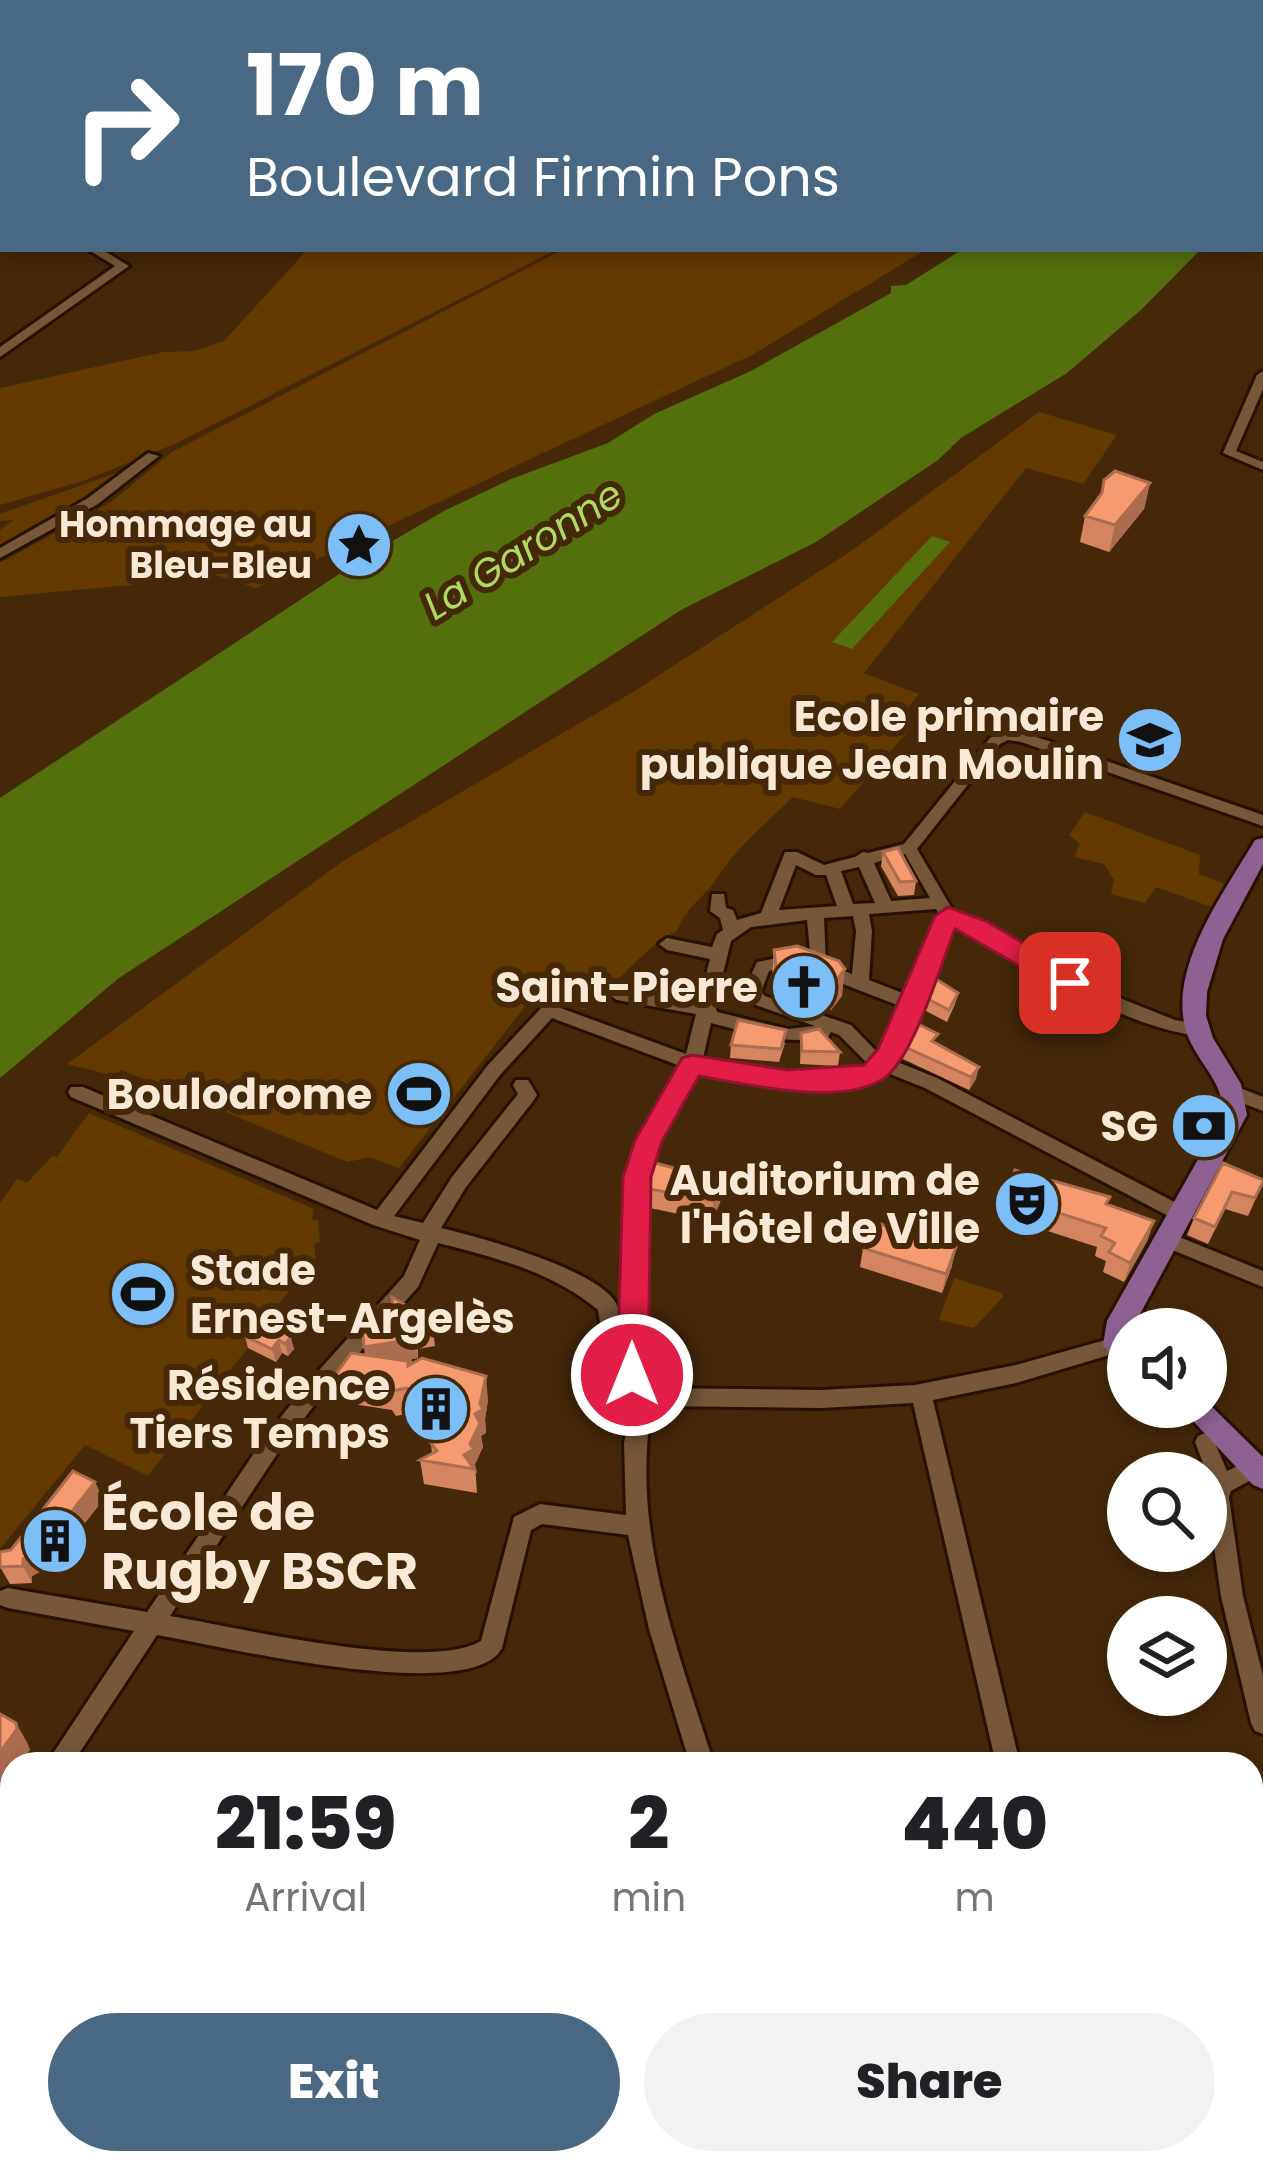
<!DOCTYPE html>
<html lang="en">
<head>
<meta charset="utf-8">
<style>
  body { margin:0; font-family:Poppins,sans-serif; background:#f2f2f2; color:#202124; height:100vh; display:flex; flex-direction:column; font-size:45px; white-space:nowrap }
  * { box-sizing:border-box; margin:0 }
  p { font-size:39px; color:#757577 }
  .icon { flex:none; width:66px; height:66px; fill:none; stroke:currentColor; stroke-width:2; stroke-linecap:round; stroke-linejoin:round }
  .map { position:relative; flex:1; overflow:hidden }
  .details { position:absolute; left:0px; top:1752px; width:1263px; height:423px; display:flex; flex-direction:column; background:#fff; border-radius:36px 36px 0 0; box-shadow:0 6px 18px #0003 }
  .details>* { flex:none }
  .top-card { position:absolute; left:0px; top:0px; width:1263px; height:252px; box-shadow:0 6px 18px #0003; background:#496883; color:#fff; overflow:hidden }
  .buttons { position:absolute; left:1107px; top:1308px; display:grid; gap:24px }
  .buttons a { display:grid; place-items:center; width:120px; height:120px; border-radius:50%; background:#fff; box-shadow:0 6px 18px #0003; font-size:60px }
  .pin { position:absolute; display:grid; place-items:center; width:102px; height:102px; color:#fff; margin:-51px; border-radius:24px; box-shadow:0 6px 18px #0006 }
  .me { position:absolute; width:132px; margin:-66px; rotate:0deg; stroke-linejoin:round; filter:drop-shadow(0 0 9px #0008) }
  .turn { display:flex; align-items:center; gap:42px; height:252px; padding:0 48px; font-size:54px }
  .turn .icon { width:156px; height:156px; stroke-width:2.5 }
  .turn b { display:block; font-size:84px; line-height:102px }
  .eta { display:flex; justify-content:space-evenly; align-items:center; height:204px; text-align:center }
  .eta b { font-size:72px; font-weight:800; line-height:84px }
  .primary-button { display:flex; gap:24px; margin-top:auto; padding:24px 48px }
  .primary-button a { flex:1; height:138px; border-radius:72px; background:#496883; color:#fff; font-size:48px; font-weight:800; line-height:138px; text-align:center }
  .primary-button a+a { background:#f2f2f2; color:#202124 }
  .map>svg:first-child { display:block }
  .green { fill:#643900 }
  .water { fill:#54700c }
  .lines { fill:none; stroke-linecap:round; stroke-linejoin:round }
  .minor-casing { stroke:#261200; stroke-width:6 }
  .major-casing { stroke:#261200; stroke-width:6 }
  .highway-casing { stroke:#261200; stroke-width:6 }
  .minor { fill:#765738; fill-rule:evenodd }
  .major { fill:#8d6292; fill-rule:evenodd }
  .highway { fill:#9c6ace; fill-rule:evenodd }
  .wall { fill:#d48560 }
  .shaded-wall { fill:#ac6c4e }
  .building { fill:#f69b70; stroke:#ac6c4e; stroke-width:3 }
  .route { fill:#e11d48; stroke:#92132f; stroke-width:3 }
  .labels { text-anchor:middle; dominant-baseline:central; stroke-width:12; stroke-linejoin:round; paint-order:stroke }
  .far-poi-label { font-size:36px; font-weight:bold; fill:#fae8d6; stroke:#442808; text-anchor:end }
  .far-water-label { font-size:39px; font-style:italic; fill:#afd963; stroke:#442808 }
  .poi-label { font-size:42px; font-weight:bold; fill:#fae8d6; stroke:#442808; text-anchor:end }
  .near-poi-label { font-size:51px; font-weight:bold; fill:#fae8d6; stroke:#442808; text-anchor:start }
</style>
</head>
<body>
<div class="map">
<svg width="1263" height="2174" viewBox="0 0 1263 2174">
  <rect width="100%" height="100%" fill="#442808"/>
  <path class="green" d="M308,249h250l-381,194 -94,38 -83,24v-117l163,-36 32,-1 29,-10z
    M564,249h363l-175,106 -496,233 -52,-17 -74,14 -130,12v-34l111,-61 61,-50z
    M1039,412l78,23 -34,49 -57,-16 -162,205 55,21 -20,25 11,10 -70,80 -47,-12c-27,26 -60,55 -76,81 -14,22 -29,25 -40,53 -31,14 -60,54 -93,79l-30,-13 -24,3 -131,168 -30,-11 -21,5 -227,-92 -7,6 -47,-12 276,-203 290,-169 221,-143z
    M116,473h8l-124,75v-18l14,-10 -14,1v-7z
    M1085,812l115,43 -1,19 28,11 -10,24 -61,-22 -11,16 -34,-9 3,-14 -10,-16 -30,-7 6,-13 -11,-9z
    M89,1113l225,96 -2,11h6l2,22 -6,2 2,16 -58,68 3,3 -113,145 -63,-31 -85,104v-346l17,-24 10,4 25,-27 5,1z
    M954,1278l48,15 1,4 -29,31 -35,-8z
    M1251,2031l12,1v142h-262l-3,-11h253z"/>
  <path class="water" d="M963,249h238l-60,61 -74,63 -106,65 -23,22 -122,82 -135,68 -562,368 -119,100v-280l365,-241 79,-46 67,-32 97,-36 46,-29 97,-43 140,-78v-7l15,-1z
    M932,536l18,6 -98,107 -20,-7z"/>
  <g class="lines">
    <defs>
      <path id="minor" d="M316,0h10l1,3h-10z
        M0,107l3,1v6l-3,-1z
        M0,181h3v6h-3z
        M87,249h14l28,17 -129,91v-10l115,-81z
        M1263,371v18l-27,62 27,11v8l-40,-17 34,-78z
        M148,453l11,3 -61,48 -98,54v-10l88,-50z
        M1006,730l22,4 235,81v11l-242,-84 -13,-2 -8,4 -83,105 37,63 29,11 109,64 83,33 28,5 3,5 -9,6c-82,-13 -155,-63 -226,-105l-16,-6 -37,93 -23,43 42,17 251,131 3,5 -3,5h-14l-249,-131 -40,-16c-45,29 -135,12 -185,-1l-42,70 -12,36 -4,198 7,13 172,2 94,-5 101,-20 100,-28 7,2 3,6 -3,6 -7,2 -100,30 -83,17 87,364h-24l-83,-361 -92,5 -169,-2c-22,124 25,241 62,358h-24l-41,-135 -21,-94 -86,-11 -11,6 -29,118c-30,59 -286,-3 -345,-13l-85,129h-26l88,-133 -126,-23 -8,-3v-14l8,-3 139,24 118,-175 47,-59 92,-102 16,-36 -47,-15 -302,-128 -3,-5 3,-5h12l294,123 111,-145 55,-59h12l131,48 10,-40 -79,-14 -9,-6 3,-4 6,-2 82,14 11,-43 -43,-9 -8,-6 8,-6 45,9 5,-13 6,-4 -3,-12 -10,-7 2,-17h12l2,14 7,2 4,10 24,-7 24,-61h12l27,13 31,-8 8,-5 5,1 36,-9 86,-106zM905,854l25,44 -39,3 -17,-38zM796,865l20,10h10l11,31 -58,4zM859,867l16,36 -22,1 -12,-33zM936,909l4,7 -1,8 -29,72 -41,-16 3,-49 -3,-17zM853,916l3,15 -4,43 -26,-10 -2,-46zM807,920l5,52 93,36 -25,47 -29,-30 -86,-29 -4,-4 8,-21 30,-6 2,-4 -8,-6 -36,7 -14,31 10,11 62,22 -27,3 -71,-17 -2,-6 16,-65 20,-14zM552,1018l131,49 -43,73 -12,37 -5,164c-2,-11 -2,-28 -7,-38 -19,-34 -137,-66 -175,-75l25,-41 68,-87 3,-5 -9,-15h-12l-3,5 5,9 -66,83 -29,46 -29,-7 106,-141zM711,1023c40,10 77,23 117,14l3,-5 8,3 30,30c-42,20 -123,5 -166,-7zM438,1243c56,14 115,29 160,67l8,51 19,20 8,16 -9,46 2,72 -86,-11 -26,13 -33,124c-53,32 -245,-14 -311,-25l109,-165 47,-61 92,-103z
        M1235,1086l28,11v14l-34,-13 -3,-5 3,-5z
        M1167,1232l96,39v16l-103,-42 -3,-5 3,-5z
        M1205,1433l7,3 15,35 28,-13 8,4 -1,12 -31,17 -2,6 14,99 20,80v58l-8,-3 -4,-8 -30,-127 -14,-99 4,-12 -16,-43 3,-6z
        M12,1821v33l-12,9v-33z
        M0,1917l12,2v24l-12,-2z
        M0,1994l12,4v26l-12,-4z
        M1251,2001l12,1v26l-12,-1z
        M644,2163h26l-3,11h-26z"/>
      <path id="major" d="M1260,128l3,1v8l-3,-1z
        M1263,838v26l-40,75 -16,53 -1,24 7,22 28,46 6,31 -115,214h-4v39l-10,-3 -15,-20 4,-24 116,-206c1,-32 -22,-49 -34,-76 -27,-65 35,-146 66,-199z
        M1206,1401l57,56v32l-10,-4 -73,-78h26z"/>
      <path id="highway" d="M357,0h49l-3,3z
        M810,0h15l-17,3z"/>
    </defs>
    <use href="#minor" class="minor-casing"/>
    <use href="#major" class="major-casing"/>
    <use href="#highway" class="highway-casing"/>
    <use href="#minor" class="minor"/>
    <use href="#major" class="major"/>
    <use href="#highway" class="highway"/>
  </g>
  <path class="wall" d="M1104,480l46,3 -6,26 -35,43 -29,-10 5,-26 16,-21z
    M883,852l33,29 -2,14 -16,1 -17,-30z
    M774,950l65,11 3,35 -11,14 -33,-12 -1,3 -23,-7 -2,-17z
    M958,993l-3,11 -8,18 -21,-11 2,-12z
    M801,1033l39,19 -2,14 -38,-2z
    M785,1043l-6,19 -49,-4 1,-13z
    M937,1043l39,36 -7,11 -66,-31 2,-12z
    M651,1162l71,18 -1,20 -9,21 -62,-13z
    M1223,1163l40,20 -15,33 -23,-7 -17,35 -21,-9 7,-17z
    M1006,1196l101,8 47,17 -7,20 -23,41 -21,-10 3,-11 -11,-5 2,-9 -96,-31z
    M863,1248l89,18 -10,27 -82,-26z
    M264,1312l30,37 -6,7 -6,-3 -6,9 -28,-14 -3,-12z
    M432,1321l3,25 -17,3v9l-6,1v5l76,36 -3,19 1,14 -5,3 2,11 -8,17 2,29 -53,-9 -4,-24 12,-6 -1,-11 3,-2 -1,-7 6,-4 -1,-13 -2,-3 -10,6 -15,-7 -15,3 -4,-6 -53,-8 -6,-24 32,-23 -2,-22z
    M95,1482l8,18 -52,66 -19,10v7l-22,1 -10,-17 11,-17z
    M1251,1864h12v81l-12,-1z"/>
  <path class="shaded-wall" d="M1150,483l-6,26 -35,43 6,-27z
    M845,969l-3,27 -11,14 3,-27z
    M979,1067l-3,12 -7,11 2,-13z
    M722,1180l-1,20 -9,21 1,-20z
    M1154,1221l-7,20 -23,41 6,-19z
    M956,1247l-4,19 -10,27 4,-19z
    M414,1324l4,34 -6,1v6l-43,7 -5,-25 44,-13z
    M291,1337l3,12 -6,7 -3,-12z
    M279,1340l3,13 -6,9 -4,-13z
    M486,1376l2,24 -3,19 1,14 -5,3 2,11 -8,17 2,9 -2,1 -1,-5 -10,-14 6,-11 5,-30 5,-10z
    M432,1390l4,24 -10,6 -4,-25z
    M95,1482l8,18 -52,66 -19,10v7l-9,-17v-7z
    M16,1723l12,21 2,6 -11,14h-7v10l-12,16v-38z"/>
  <path class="building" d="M1115,471l35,12 -35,42 -30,-9 17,-23 2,-13z
    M898,848l18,33 -16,1 -17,-30z
    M797,946l42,15 6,8 -11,14 -34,-12 -1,4 -23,-8 -2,-17z
    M936,979l22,14 -9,17 -21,-11z
    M738,1020l48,10 -5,19 -50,-4z
    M916,1023l22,11 -6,7 47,26 -8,10 -66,-30z
    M819,1029l21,23 -38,-1 -1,-18z
    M651,1162l71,18 -9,21 -63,-12z
    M1223,1163l40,17v2l-8,16 -23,-6 -17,35 -21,-9z
    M1015,1170l95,27 -4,7 48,17 -24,42 -21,-11 6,-9 -14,-7 5,-8 -100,-32z
    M874,1222l82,25 -10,27 -83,-26z
    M392,1297l40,24 -18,3 1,9 -7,1v6l-44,7 -1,-14 14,-8 5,-13 11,-1z
    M264,1312l25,13 2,12 -6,7 -6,-4 -7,9 -27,-13z
    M351,1353l57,8v5l14,-8 64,18 -6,28 3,5 -8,5 5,9 -10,21 4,5 -10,6 10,14 -54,-9 17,-9 -6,-8 6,-4 -4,-5 6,-4 -1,-14 10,-5 -16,-21 -10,5 -15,-7 -15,3 -4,-6 -55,-7z
    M73,1471l22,11 -53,67 -19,10v7l-23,1v-15l11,-2z
    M0,1714l16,9 1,6 -17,23z
    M1251,1864h12v67l-12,-1v-24h5l-5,-23z"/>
  <path class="route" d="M948,907l38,14 93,55 3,7 -3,6h-19l-105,-60c-14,35 -42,131 -72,150 -43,28 -137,5 -184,-3l-37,65 -11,36 -3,198 -5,10 -11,3 -11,-3 -4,-10 6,-198 12,-37 47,-82 10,-3 96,15 76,-5 14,-16 57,-133z"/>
  <defs>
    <symbol id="sight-disc" viewBox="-11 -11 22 22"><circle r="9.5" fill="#7bbef8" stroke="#442808"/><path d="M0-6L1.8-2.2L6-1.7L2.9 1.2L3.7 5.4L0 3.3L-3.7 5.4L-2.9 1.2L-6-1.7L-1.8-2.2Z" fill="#111"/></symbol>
    <symbol id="school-disc" viewBox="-11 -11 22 22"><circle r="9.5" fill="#7bbef8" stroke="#442808"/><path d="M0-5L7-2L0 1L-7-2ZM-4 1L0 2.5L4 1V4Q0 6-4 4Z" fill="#111"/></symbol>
    <symbol id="church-disc" viewBox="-11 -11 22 22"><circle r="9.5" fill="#7bbef8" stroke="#442808"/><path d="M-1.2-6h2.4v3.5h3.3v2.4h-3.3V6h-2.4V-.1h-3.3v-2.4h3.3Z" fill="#111"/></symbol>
    <symbol id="stadium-disc" viewBox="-11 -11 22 22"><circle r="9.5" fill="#7bbef8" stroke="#442808"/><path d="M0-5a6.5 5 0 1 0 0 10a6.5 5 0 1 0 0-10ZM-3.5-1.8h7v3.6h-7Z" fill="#111"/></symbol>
    <symbol id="bank-disc" viewBox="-11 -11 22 22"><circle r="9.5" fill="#7bbef8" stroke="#442808"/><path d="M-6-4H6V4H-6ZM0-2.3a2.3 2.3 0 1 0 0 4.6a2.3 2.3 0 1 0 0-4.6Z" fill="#111"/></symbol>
    <symbol id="theatre-disc" viewBox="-11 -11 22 22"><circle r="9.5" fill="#7bbef8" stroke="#442808"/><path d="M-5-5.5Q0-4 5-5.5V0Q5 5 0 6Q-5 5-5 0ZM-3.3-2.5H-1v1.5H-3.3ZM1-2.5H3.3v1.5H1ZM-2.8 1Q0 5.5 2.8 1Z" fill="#111"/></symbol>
    <symbol id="building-disc" viewBox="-11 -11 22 22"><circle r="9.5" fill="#7bbef8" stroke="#442808"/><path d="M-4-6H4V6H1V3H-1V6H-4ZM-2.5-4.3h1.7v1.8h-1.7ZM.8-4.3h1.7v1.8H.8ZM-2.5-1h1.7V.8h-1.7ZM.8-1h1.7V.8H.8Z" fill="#111"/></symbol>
  </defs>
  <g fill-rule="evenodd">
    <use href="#sight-disc" x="321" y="507" width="76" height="76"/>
    <use href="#school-disc" x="1112" y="702" width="76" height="76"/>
    <use href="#church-disc" x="766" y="949" width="76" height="76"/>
    <use href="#stadium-disc" x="381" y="1056" width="76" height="76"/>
    <use href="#bank-disc" x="1166" y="1088" width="76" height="76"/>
    <use href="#theatre-disc" x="989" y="1166" width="76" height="76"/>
    <use href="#stadium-disc" x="105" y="1256" width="76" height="76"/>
    <use href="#building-disc" x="398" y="1371" width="76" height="76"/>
    <use href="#building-disc" x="17" y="1503" width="76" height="76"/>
  </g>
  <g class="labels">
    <g class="far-poi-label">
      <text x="312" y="524">Hommage au<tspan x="312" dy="41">Bleu-Bleu</tspan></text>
    </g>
    <g class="far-water-label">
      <text transform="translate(523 550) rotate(-32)">La Garonne</text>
    </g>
    <g class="poi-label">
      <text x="1104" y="716">Ecole primaire<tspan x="1104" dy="48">publique Jean Moulin</tspan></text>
      <text x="758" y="987">Saint-Pierre</text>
      <text x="372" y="1094">Boulodrome</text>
      <text x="1158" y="1126">SG</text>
      <text x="980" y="1180">Auditorium de<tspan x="980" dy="48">l'Hôtel de Ville</tspan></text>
      <text x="190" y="1270" text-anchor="start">Stade<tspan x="190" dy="48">Ernest-Argelès</tspan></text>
      <text x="390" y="1385">Résidence<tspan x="390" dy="48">Tiers Temps</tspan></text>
    </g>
    <g class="near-poi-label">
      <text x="101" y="1512">École de<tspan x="101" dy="59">Rugby BSCR</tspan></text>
    </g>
  </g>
</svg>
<div class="buttons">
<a><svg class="icon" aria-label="sound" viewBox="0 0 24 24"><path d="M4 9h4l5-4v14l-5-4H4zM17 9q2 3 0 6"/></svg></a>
<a><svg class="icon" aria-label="search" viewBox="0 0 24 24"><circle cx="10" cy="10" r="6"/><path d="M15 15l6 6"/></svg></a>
<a><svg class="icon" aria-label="layers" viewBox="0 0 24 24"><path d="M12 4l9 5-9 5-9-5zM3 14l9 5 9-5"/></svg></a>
</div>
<div class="pin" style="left:1070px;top:983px;background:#d93025"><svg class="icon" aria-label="arrive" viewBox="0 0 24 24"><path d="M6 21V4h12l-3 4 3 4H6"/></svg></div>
<svg class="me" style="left:632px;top:1375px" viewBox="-20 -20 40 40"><circle r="17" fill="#e11d48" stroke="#fff" stroke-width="3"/><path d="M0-11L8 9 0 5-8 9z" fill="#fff"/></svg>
<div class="top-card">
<div class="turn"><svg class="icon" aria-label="right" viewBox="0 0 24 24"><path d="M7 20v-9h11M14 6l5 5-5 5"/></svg><div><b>170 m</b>Boulevard Firmin Pons</div></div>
</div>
<section class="details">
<div class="eta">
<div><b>21:59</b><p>Arrival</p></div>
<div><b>2</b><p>min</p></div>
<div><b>440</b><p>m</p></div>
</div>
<div class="primary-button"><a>Exit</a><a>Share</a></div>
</section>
</div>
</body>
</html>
